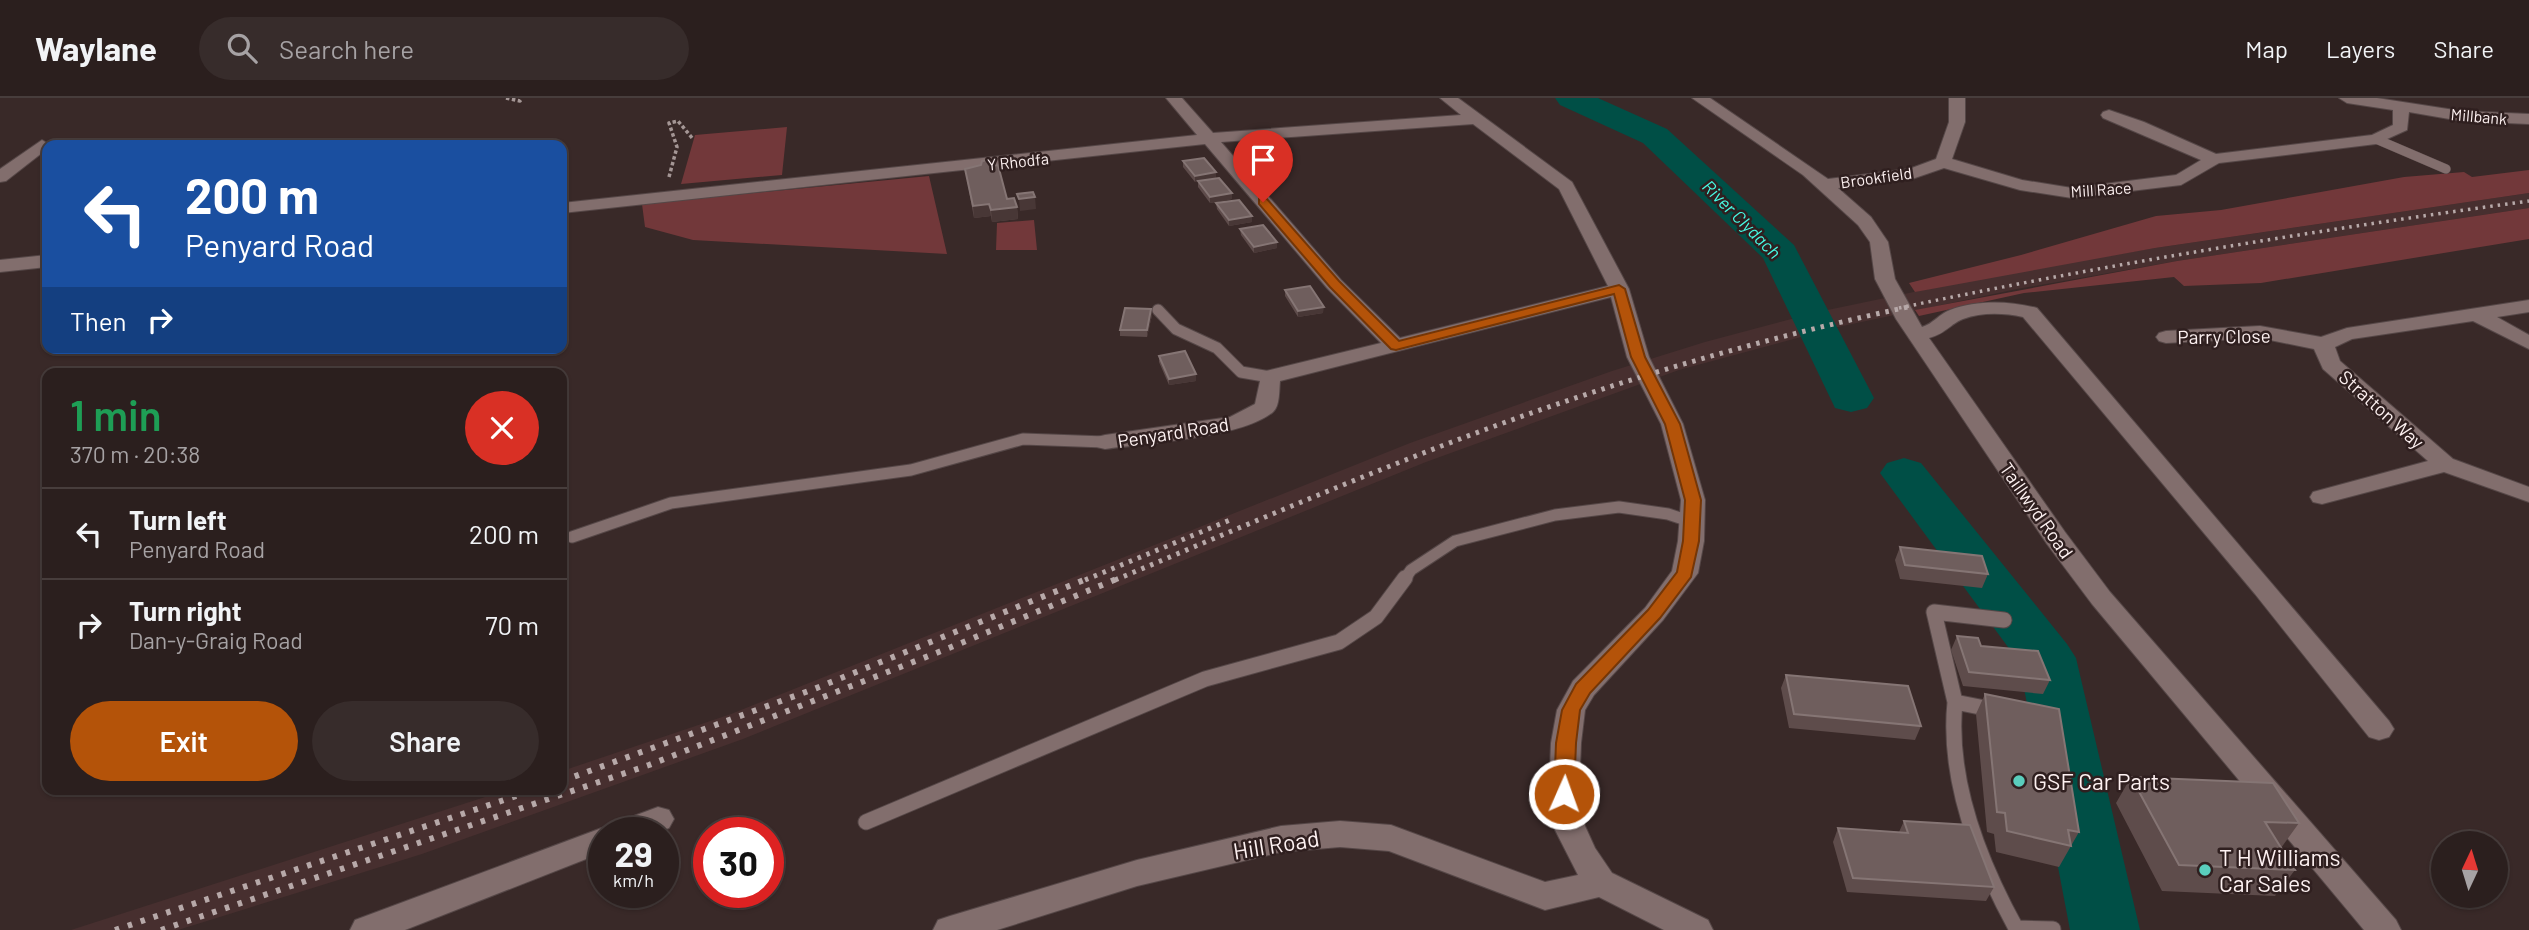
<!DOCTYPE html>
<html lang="en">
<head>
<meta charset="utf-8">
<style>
  body { margin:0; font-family:Barlow,sans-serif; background:#372c2b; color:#f1f3f6; height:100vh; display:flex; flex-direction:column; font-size:26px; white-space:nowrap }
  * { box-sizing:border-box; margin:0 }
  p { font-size:23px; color:#a6a2a4 }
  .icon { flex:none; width:38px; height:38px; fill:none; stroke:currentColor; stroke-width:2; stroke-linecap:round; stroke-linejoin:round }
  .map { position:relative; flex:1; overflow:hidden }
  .side { position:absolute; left:42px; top:270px; width:525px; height:427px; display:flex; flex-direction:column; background:#2b1f1e; border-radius:14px; box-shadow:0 2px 5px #0004,0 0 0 2px #473d3c }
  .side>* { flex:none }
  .banner { position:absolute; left:42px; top:42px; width:525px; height:214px; border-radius:14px; box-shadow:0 2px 5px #0004,0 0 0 2px #473d3c; background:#1a4fa0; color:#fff; overflow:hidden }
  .needle { width:46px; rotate:4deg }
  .controls { position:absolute; left:2431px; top:733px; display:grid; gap:14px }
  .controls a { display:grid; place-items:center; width:77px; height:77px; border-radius:50%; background:#2b1f1e; box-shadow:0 2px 5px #0004,0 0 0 2px #473d3c; font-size:35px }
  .speed { position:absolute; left:588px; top:719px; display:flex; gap:14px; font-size:35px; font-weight:700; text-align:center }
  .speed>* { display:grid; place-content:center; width:91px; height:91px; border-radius:50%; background:#2b1f1e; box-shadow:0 2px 5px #0004,0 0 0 2px #473d3c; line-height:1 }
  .speed small { font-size:18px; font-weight:400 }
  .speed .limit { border:10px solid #d22; background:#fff; color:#111 }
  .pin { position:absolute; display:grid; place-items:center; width:60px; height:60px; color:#fff; margin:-72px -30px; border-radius:50% 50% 50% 0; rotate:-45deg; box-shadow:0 0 7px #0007 }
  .pin .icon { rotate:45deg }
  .me { position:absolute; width:77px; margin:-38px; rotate:2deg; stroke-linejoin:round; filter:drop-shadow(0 0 5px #0008) }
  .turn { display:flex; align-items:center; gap:24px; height:147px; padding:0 28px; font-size:32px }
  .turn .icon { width:91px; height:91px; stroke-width:2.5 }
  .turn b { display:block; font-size:49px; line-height:60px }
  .then { display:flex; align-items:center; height:66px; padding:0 28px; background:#0003; gap:14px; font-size:26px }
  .round { display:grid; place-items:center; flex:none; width:74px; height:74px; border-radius:37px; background:#372c2b }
  .overview { display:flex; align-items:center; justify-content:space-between; height:119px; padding:0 28px }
  h1 { font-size:42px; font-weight:600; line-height:52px; color:#1e9e55 }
  .primary-button { display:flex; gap:14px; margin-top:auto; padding:14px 28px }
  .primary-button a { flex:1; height:80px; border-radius:42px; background:#b45309; color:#fff; font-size:28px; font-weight:600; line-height:80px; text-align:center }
  .primary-button a+a { background:#372c2b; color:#f1f3f6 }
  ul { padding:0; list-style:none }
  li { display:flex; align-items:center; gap:21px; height:91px; padding:0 28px; border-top:2px solid #473d3c }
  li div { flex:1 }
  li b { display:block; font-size:26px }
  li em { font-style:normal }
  header { display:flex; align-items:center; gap:42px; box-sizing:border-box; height:98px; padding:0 35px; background:#2b1f1e; border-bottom:2px solid #473d3c }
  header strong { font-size:33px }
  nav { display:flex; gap:38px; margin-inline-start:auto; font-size:24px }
  .search { width:490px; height:63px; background:#372c2b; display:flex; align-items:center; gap:18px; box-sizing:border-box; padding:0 24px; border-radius:38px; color:#a6a2a4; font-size:26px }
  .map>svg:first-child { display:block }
  .built { fill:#472f2f }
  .green { fill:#72383a }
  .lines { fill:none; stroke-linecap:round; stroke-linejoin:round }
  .river { fill:#004f46; fill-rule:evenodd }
  .service-far2-casing { stroke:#554747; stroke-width:10 }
  .service-far1-casing { stroke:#554747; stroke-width:13 }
  .service-casing { stroke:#554747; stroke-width:17 }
  .minor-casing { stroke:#554747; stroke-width:2 }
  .path { stroke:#a49695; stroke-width:3.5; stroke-dasharray:3.5 2.5; stroke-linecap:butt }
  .service-far2 { stroke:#826e6d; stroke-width:9 }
  .service-far1 { stroke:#826e6d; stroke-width:11 }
  .service { stroke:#826e6d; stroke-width:15 }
  .minor { fill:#826e6d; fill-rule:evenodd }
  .rail-far2 { stroke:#b7a9a9; stroke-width:3.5; stroke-dasharray:2.5 5; stroke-linecap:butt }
  .rail-far1 { stroke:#b7a9a9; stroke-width:5; stroke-dasharray:3.5 6; stroke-linecap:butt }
  .rail { stroke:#b7a9a9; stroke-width:6; stroke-dasharray:4.5 9; stroke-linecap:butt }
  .wall { fill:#5e4c4b }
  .shaded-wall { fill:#483736 }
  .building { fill:#6f5e5d; stroke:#857574; stroke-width:2 }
  .route { fill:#b45309; stroke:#753606; stroke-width:2 }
  .poi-dot { fill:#5acebd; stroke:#2f1f1f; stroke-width:2.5 }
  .labels { text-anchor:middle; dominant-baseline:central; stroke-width:5; stroke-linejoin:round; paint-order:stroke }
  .far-street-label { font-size:16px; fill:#fdf1f1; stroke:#2f1f1f }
  .far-water-label { font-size:18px; font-style:italic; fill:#46fae3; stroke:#2f1f1f }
  .street-label { font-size:19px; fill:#fdf1f1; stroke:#2f1f1f }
  .near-poi-label { font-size:23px; fill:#fdf1f1; stroke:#2f1f1f; text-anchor:start }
  .near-street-label { font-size:23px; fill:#fdf1f1; stroke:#2f1f1f }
</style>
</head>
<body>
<header>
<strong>Waylane</strong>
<div class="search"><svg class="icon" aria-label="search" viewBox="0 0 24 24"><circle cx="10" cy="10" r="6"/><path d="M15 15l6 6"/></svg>Search here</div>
<nav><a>Map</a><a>Layers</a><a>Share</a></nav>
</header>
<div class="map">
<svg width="2529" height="832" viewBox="0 0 2529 832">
  <rect width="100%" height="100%" fill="#392928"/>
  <path class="built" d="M2529,95v15l-352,53 -160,28 -179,38 -159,43 -253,92 -683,277 -321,115 -244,76h-107l439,-141h52v-18l169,-57 679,-271 202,-72 93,-29 113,-30 177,-37 160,-27z"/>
  <path class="green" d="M787,29l-5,48 -101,9 14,-49z
    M2529,72v23l-374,55 -240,44 -6,-9 112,-28 135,-39 65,-6 183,-33 60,-5 8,5z
    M929,78l18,78 -254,-14 -48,-13 -3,-23z
    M2529,110v31l-268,44 -77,3 -10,-9 -150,16 -105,23 -4,-6 262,-49z
    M1034,122l3,30h-41l1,-27z"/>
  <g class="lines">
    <path class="river" d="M1555,0h43l69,31 127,116 80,153 -7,10 -16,4 -16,-4 -72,-150 -120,-115 -83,-38z
      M1904,360l17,5 146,181 9,14 64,272h-70l-51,-268 -139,-189 7,-10z"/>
    <defs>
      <path id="service-far2" d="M2376,41l70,30"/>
      <path id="service-far1" d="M1158,212l18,19 41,19 24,24 29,5
        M572,439l99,-34 240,-33 112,-31 82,3
        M1404,482l7,-10 44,-29 100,-26 64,-8 49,7 24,8"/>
      <path id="service" d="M1955,604l-21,-90 70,8
        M1995,612l-40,-8c-8,78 25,161 62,228
        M866,724l339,-143 134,-37 37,-25 29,-39
        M2016,830l37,1"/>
      <path id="minor" d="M1166,0h16l31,35 248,-18 -21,-17h18l114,84 57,107 20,68 34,67 22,76 -1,41 -6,32 -35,47 -69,75 -9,15 -4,33 -2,51 6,32 10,22 17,25 96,47 5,10h-49l-65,-33 -54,13 -156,-59 -49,-4 -59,5 -144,34 -140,44h-64l5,-10 12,-4 187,-56 144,-34 59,-5 51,4 154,57 33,-7 -25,-49 -4,-32 2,-51 6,-33 16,-29 72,-73 27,-37 6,-30 3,-41 -20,-76 -34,-67 -16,-60 -331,84c-1,9 0,25 -7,31 -31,26 -126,31 -168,37l-8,-2 -3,-5 3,-5 8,-2 125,-18 25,-13 7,-32 119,-29 -54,-55 -122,-144 -643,69v-10l635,-68zM1473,26l86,65 49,97 -208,52 -59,-58 -120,-138z
        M1692,0h18l118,81 81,-10 27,-10 13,-37v-24h16v24l-13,37 70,21 50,8 104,-13 25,-15 -98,-42 -2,-3 2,-3 6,-2 35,12 72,32 156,-19 21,-10v-15l-46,-7 -8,-5h38l84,13 68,3v10l-68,-3 -52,-9 -2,18 -31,14 -157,19 -38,22 -109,13 -52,-8 -76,-22 -32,11 -74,9 33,29 17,25 7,37 27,48c11,-3 17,-13 28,-17 28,-10 58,-9 87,-2l352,413 5,8 -5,8 -10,3 -10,-3 -114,-143 -232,-277c-19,-4 -41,-5 -60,2 -13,5 -16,14 -34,19l136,194 45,60 286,328 5,10h-37l-272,-326 -45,-60 -151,-225 -21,-40 -5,-37 -12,-17 -55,-50z
        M42,42l8,5h-3v4l-41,32 -6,1v-13z
        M47,157v12l-47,5v-12z
        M2529,202v12l-32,5 32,18v14l-56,-28 -121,18 -17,8 5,14 113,98 76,28v15l-85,-30 -122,32 -9,-2 -3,-5 3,-5 115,-31 -105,-92 -9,-20 -54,-11 -94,5 -7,-2 -3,-4 3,-4 7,-2 94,-5 61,11 26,-9z
        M658,709l11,3 5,9 -5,9 -14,5h-51v19l-199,78h-55l5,-10z"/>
    </defs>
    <use href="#service-far2" class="service-far2-casing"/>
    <use href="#service-far1" class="service-far1-casing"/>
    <use href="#service" class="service-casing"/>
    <use href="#minor" class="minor-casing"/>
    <path class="path" d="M506,0l14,3 2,-3
      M669,79l8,-30 -8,-24 9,-2 15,18"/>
    <use href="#service-far2" class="service-far2"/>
    <use href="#service-far1" class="service-far1"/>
    <use href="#service" class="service"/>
    <use href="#minor" class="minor"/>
    <path class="rail-far2" d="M1899,210c209,-44 419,-78 630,-107"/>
    <path class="rail-far1" d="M1085,482l145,-60
      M1115,482c96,-40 191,-81 288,-119 163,-65 333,-117 505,-154"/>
    <path class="rail" d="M562,683l252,-92 275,-111
      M115,832l422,-141
      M161,832l488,-165 300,-117 170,-70"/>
  </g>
  <path class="wall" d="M1183,63l33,11v6l16,21 -22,4 -12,-16v-6l4,-1 -7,2 -12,-15z
    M990,68l17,33 10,8 1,12 -26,3 -1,-6 -17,2 -9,-49z
    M1216,105l36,19 -23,4 -12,-17z
    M1240,131l37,19 -23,5 -13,-18z
    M1285,192l38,23 -25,4 -13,-21z
    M1151,211l1,6 -5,22 -27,-1v-6z
    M1159,258l37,25 -27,4 -10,-23z
    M1900,449l88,27 -6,14 -82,-9 -5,-19z
    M1957,538l24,10 69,34 -7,14 -80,-8 -12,-36z
    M1786,577l135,51 -6,14 -126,-12 -8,-40z
    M1985,596l94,138 -20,35 -63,-15 -2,-18 -7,-2 -11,-118z
    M2131,679l168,46 -18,25 14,22 -20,26 -113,-5 -46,-88z
    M1904,723l90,66 -8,14 -139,-9 -14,-50 5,-14 61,4z"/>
  <path class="shaded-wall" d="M1216,74v6l-21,4v-6z
    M1232,95v6l-22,4v-6z
    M1035,99l1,12 -16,2 -1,-12z
    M989,106l2,12 -17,2 -1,-12z
    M1017,109l1,12 -26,3 -1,-12z
    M1252,118v6l-23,4v-6z
    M1277,144v6l-23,5v-6z
    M1324,209l-1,6 -25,4v-6z
    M1151,211l1,6 -5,22v-7z
    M1196,276v7l-27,4v-6z"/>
  <path class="building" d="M1204,60l12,14 -21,4 -12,-15z
    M989,62l1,6 8,-1 9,34 7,-1 3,9 -26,3 -2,-6 -16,2 -8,-37 16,-4 1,-4z
    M1219,80l13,15 -22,4 -12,-16z
    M1033,94l2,5 -16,2 -2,-5z
    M1239,102l13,16 -23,4 -13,-17z
    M1263,127l14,17 -23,5 -14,-18z
    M1310,188l14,21 -26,4 -13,-21z
    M1125,210l26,1 -4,21h-27z
    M1185,253l11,23 -27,5 -10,-23z
    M1900,449l82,9 6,18 -83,-9z
    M1957,538l21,2 3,8 57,5 12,29 -81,-8z
    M1786,577l122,11 13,40 -127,-12z
    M1985,596l74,15 20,123 -11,-2 3,16 -64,-15 -2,-18 -8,-1z
    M2131,679l142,6 26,40 -34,-1 30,48 -116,-5z
    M1904,723l66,4 24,62 -141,-9 -15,-50 70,5z"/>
  <path class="route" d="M1259,101h8l72,82 60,60 220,-56 6,4 20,68 35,67 21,76 -2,41 -8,36 -31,41 -70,75 -10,17 -4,33 -2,51 -3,6 -7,2 -7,-2 -3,-6 2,-51 6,-33 14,-26 72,-74 29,-38 6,-31 2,-41 -20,-76 -34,-67 -17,-63 -218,56 -5,-1 -61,-62 -71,-83z"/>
  <g class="poi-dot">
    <circle cx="2019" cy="683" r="7"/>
    <circle cx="2205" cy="772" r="7"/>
  </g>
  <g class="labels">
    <g class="far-street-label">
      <text transform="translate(2479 18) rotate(5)">Millbank</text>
      <text transform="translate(1018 63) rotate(-6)">Y Rhodfa</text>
      <text transform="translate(1876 79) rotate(-8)">Brookfield</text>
      <text transform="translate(2101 91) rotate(-4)">Mill Race</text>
    </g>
    <g class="far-water-label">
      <text transform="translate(1742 121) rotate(45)">River Clydach</text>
    </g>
    <g class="street-label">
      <text transform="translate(2224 238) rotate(-1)">Parry Close</text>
      <text transform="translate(2382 311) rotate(42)">Stratton Way</text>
      <text transform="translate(1173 334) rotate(-9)">Penyard Road</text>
      <text transform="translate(2037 412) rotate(55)">Taillwyd Road</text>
    </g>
    <g class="near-poi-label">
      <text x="2033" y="683">GSF Car Parts</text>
      <text x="2219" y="759">T H Williams<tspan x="2219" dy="26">Car Sales</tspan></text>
    </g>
    <g class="near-street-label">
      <text transform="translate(1276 746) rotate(-9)">Hill Road</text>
    </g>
  </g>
</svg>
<div class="controls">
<a><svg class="needle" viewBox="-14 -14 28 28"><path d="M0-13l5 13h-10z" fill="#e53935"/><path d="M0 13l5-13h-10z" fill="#a6a2a4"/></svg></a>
</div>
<div class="speed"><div>29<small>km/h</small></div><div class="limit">30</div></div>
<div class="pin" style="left:1263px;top:104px;background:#d93025"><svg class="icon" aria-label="arrive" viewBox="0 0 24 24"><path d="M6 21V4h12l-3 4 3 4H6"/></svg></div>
<svg class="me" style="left:1564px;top:696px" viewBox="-20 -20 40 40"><circle r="17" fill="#b45309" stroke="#fff" stroke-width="3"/><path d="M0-11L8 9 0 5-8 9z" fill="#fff"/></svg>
<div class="banner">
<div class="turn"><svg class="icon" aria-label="left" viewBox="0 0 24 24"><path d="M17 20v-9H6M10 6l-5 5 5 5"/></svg><div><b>200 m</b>Penyard Road</div></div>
<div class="then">Then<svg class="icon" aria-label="right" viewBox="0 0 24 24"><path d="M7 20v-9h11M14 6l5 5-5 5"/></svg></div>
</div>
<section class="side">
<div class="overview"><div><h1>1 min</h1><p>370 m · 20:38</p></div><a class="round" style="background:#d93025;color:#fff"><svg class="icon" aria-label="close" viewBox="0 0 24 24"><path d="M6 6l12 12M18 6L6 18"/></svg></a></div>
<ul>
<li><svg class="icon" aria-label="left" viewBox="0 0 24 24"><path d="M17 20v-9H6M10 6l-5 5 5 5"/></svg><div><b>Turn left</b><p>Penyard Road</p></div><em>200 m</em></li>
<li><svg class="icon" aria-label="right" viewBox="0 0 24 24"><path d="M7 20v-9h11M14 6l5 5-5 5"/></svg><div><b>Turn right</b><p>Dan-y-Graig Road</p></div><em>70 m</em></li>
</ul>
<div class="primary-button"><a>Exit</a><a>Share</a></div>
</section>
</div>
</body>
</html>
